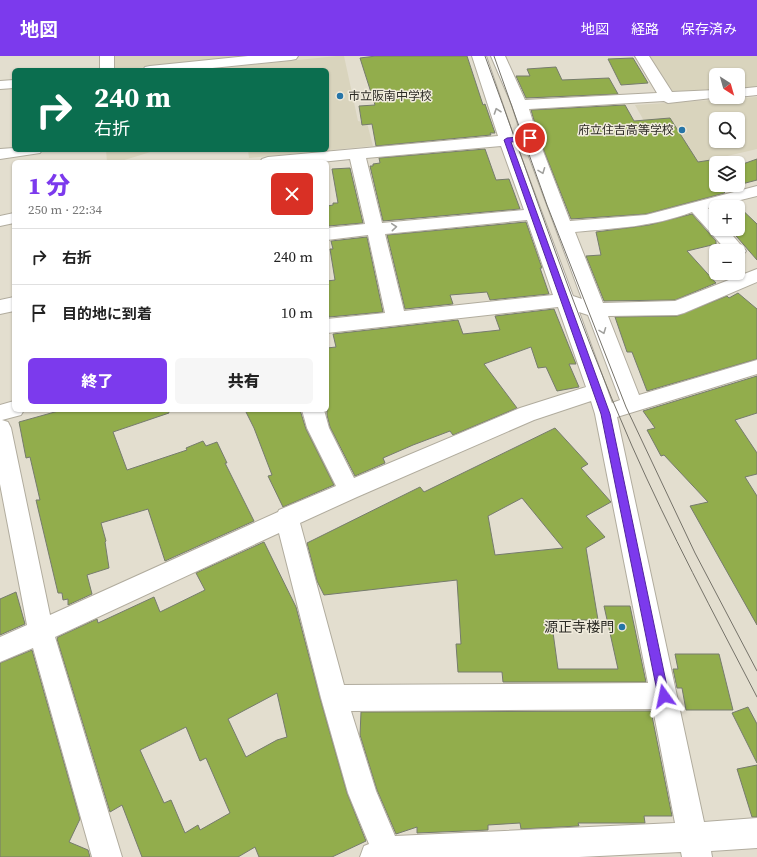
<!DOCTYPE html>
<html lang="ja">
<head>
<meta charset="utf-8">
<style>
  body { margin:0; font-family:"Source Serif 4","Noto Sans JP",serif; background:#f6f6f6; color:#222; height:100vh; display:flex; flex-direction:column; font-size:15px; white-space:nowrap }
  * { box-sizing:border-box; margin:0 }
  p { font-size:13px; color:#767676 }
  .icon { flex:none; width:22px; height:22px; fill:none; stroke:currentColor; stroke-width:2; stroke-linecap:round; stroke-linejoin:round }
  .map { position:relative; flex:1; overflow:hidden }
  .side { position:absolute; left:12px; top:104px; width:317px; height:252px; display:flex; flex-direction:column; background:#fff; border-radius:6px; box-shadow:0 1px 3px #0004 }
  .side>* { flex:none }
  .top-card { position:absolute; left:12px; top:12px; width:317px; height:84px; border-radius:6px; box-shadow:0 1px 3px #0004; background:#0b6e4f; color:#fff; overflow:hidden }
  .needle { width:26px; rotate:143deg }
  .tools { position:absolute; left:709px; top:12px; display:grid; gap:8px }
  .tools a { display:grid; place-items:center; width:36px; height:36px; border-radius:6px; background:#fff; box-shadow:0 1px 3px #0004; font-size:20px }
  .pin { position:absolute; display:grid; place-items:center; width:34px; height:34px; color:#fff; margin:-17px; border:2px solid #fff; border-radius:50%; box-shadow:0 1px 4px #0007 }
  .me { position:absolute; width:44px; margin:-22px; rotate:348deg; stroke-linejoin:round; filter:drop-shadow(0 0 3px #0008) }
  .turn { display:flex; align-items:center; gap:14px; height:84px; padding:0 16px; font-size:18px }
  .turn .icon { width:52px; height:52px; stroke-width:2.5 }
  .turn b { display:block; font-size:28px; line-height:34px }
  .round { display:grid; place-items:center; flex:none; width:42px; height:42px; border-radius:6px; background:#f6f6f6 }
  .summary { display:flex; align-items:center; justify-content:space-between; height:68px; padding:0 16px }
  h1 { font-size:24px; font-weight:800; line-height:30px; color:#7c3aed }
  .primary-button { display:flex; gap:8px; margin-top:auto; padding:8px 16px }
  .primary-button a { flex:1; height:46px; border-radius:6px; background:#7c3aed; color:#fff; font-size:16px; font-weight:800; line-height:46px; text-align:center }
  .primary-button a+a { background:#f6f6f6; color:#222 }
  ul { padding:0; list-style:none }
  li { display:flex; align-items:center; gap:12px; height:56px; padding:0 16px; border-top:1px solid #e0e0e0 }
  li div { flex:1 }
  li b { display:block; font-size:15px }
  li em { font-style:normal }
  header { display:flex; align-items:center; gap:24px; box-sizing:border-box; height:56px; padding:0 20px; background:#7c3aed; color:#fff }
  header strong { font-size:19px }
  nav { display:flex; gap:22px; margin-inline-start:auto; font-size:14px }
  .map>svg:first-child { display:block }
  .built { fill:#d9d4bd; fill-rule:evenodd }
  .building { fill:#92ad4c; stroke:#767b6d; fill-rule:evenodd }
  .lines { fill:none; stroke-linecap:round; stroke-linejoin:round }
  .minor-casing { stroke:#b1ac9e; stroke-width:2 }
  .minor { fill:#fff; fill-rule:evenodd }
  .tram { stroke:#757269; stroke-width:1 }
  .oneway { stroke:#a0a09d }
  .route { fill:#7c3aed; stroke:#51269a }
  .poi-dot { fill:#2675a7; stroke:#f0ebdc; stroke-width:1.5 }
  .labels { text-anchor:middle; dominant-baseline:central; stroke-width:3; stroke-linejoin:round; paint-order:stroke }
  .far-poi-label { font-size:12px; fill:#2c2b25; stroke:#f0ebdc; text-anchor:start }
  .poi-label { font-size:14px; fill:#2c2b25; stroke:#f0ebdc; text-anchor:end }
</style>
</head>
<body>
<header>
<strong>地図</strong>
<nav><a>地図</a><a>経路</a><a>保存済み</a></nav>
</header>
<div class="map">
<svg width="757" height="801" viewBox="0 0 757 801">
  <rect width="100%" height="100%" fill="#e3decf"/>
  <path class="built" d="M112,0h150l-145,14 -5,-2z
    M337,0h7l14,65 9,2 6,23 -124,12 -1,-8h79v-80h-128z
    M649,0h108v33l-19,1v-15h-22v17l-43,3z
    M757,41v52l-34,8 6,6h-13l-45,6 -36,-64zM716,63h22v22h-22z
    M106,94h51l-39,12h-11z"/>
  <path class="building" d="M376,0h91l16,49 2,-1 10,29h-5l1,2 -115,11 -4,-22 -10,1 -3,-19 16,-1 -15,-47z
    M633,2l15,25 -27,2 -13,-26z
    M556,11l6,13 47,-2 9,16 -92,4 -10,-22h14l-3,-7z
    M625,49l9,16 36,-3 28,44 26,-4 2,2 5,-2 7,5h-22v22h22l-17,4 4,4 -79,21 -75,5 -32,-81 -8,-28z
    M485,93l11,31 13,-1 11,30 -137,12 -13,-55h3v-2l7,-1 -1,-5z
    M757,103v21l-19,5v-22l2,2z
    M350,112l13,55 -35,3 -1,-20 6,-1v-2h5l-6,-34z
    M735,147l22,21v36l-27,-31h8v-22h-20z
    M692,158l24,27v3l-29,7 29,32 -41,17 -71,1 -18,-45 15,-1 -5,-23 53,-7z
    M526,166l16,46h-2l9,26 -59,6 -3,-8 -37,3 3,9 -48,5 -18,-74z
    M367,181l16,75 -54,5 -2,-10v-26l8,-1 -5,-31h3l-2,-8z
    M738,237l19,16v50l-110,32 -15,-39h-5l-12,-35 62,-1 50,-20 2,2z
    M554,253l22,55h-7l10,23 -22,4 -11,-24 -8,1 -7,-21 -47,17 33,44 -64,27 -3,-4 -37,14 -30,13 2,5 -30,13 -25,-49 -3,-12v-67l9,-1 -3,-13 125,-14 5,14 37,-4 -5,-14z
    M757,320v37l-22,7 22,33v21l-12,3 12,19v129l-67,-119 18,-4 -44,-47 -3,1 -14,-26 8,-2 -12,-17z
    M62,354h106l1,3 -56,19 14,38 60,-20 -1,-2 17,-7 3,5 11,-4 10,21h-2l29,58 -89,40 -17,-52 -47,14 5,18 -1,1 4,26 -22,7 5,19 -24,11v-6l-5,1 -1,-7h-4l-22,-93h4l-10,-43 -4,1 -7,-36z
    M245,354h55l6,19 28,56 -51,22 -15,-31 4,-1 -18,-47z
    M555,372l33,36 -7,4 30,34 -25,14 19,21 -19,11 12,72h-44l1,5h-3l6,44h60l-14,-63h26l16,76h-143l-1,-10h-44l-2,-28h5l-4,-64 -133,15 -7,-14 -10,-38 113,-56 4,5zM522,442l41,50 -68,7 -7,-39z
    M264,486l32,65 24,91 27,95 19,48 -34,16h-73l-4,-10 -17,10h-96l-20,-52 -12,7 -53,-173 1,-2 39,-18 1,4 56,-26 6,15 45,-22 -9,-17zM277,637l10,44 -10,3 -31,17 -18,-38zM186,671l14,34 6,-3 24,55 -30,17 -2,-5 -13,8 -14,-33 -7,3 -24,-53z
    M16,536l9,32 -25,11v-36z
    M32,594l48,169 -11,23 19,8 2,7h-90v-194z
    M675,598h44l14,56h-47l-4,-22h-5l-4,-19h5z
    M748,651l9,17v39l-25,-50z
    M651,655l21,105h-28l1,7h-67l1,3 -58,3 -1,-6 -32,2v5l-71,3v-6l-21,7 -19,-44 -17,-55 1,-23z
    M757,709v52h-5l-15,-48z"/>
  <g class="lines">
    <defs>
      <path id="minor" d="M100,0h14v14h-14z
        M248,0h50l-2,3 -5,1 -98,10h-50l2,-3 5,-1z
        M472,0h14l27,79 8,-1 -9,-29 -21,-49h14l20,44 132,-7 -22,-37h14l23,36 44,-2v7h5l-53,6 -4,-2 -135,8 9,29 32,83 76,-6 111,-29v10l-49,12 8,9v12h11l19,22 -3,4 -5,2v-6h-11l-35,-39c-40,15 -75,16 -117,20l28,71 72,-2 82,-32v13l-73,31 -7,2 -69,1 31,79 118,-35v14l-140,43 87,405 53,-4v30l-46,3 1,6h-30l-1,-5 -102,5h-219l4,-11 5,-2 -21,-51 -27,-95 -42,-165 -224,104 67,220h-30l-59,-209 -33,14v-25l27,-12 -27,-141v-79l14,-4v9h10l-3,5 -19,5 6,2 3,6 39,187 228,-103 1,-2 57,-24 -29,-58 -5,-18h22l5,18 25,50 166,-70 66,-21 -28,-80 -231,26v-14l58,-6 -17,-78 -41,5v-12l38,-4 -15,-65 -29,3h-61l2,-3 6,-2 230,-21zM524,87l58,156 -9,-3 -57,-152zM501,90l23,64 -142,13 -16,-65zM527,164l26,75 -149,16 -19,-77zM579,256l9,3 32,85 -8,3zM591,345l4,13 53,269 -304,2 -44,-162 57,-26 177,-77zM653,653l22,114 -280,13 -19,-45 -25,-80z
        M14,24v8l-14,1v-8z
        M757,31v8l-19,2h-2h2v-8z
        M14,92v2h28l-2,3 -40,6v-10z
        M14,157v10l-14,3v-10z
        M14,241v14l-14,3v-14z"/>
    </defs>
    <use href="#minor" class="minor-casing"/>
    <use href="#minor" class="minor"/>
    <path class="tram" d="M485,0c48,130 91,263 147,390 38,86 82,168 125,251
      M494,0l53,149 79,202 69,146 62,118"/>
  </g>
  <defs><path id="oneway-chevron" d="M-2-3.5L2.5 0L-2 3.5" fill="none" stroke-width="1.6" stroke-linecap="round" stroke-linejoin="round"/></defs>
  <g class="oneway">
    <use href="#oneway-chevron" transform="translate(497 55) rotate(-109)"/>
    <use href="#oneway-chevron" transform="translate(542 115) rotate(69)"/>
    <use href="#oneway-chevron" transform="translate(394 171) rotate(-5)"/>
    <use href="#oneway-chevron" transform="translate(603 275) rotate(69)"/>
  </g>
  <path class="route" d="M530,80l3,2 -1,2 -21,2 99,272 59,282 -1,4 -4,1 -4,-1 -2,-4 -57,-282 -97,-274 3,-2z"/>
  <g class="poi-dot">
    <circle cx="340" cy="40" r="4"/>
    <circle cx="682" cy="74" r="4"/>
    <circle cx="622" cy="571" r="4"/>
  </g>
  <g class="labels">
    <g class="far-poi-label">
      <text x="348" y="40">市立阪南中学校</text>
      <text x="674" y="74" text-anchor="end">府立住吉高等学校</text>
    </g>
    <g class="poi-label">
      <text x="614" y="571">源正寺楼門</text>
    </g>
  </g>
</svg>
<div class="tools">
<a><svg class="needle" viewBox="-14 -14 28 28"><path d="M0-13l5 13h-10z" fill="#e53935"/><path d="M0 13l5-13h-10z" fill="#767676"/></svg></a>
<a><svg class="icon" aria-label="search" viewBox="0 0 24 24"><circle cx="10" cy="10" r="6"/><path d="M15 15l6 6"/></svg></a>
<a><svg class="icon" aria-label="layers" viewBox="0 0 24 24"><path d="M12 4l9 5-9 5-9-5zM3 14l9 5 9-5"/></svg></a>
<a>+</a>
<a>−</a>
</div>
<div class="pin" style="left:530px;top:82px;background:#d93025"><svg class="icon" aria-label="arrive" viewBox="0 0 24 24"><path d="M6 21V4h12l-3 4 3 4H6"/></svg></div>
<svg class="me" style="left:664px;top:640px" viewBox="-20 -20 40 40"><path d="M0-17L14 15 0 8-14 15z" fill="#7c3aed" stroke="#fff" stroke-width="4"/></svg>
<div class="top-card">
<div class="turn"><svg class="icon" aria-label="right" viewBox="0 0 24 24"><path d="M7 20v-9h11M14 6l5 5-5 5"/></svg><div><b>240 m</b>右折</div></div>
</div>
<section class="side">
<div class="summary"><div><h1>1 分</h1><p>250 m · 22:34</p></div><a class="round" style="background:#d93025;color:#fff"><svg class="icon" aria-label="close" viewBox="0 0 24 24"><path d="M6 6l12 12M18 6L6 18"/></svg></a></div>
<ul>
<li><svg class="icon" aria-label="right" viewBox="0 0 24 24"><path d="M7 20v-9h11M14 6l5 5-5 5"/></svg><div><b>右折</b></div><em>240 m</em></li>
<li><svg class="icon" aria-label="arrive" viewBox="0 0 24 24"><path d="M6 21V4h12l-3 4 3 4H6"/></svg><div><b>目的地に到着</b></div><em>10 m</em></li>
</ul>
<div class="primary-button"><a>終了</a><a>共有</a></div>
</section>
</div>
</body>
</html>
